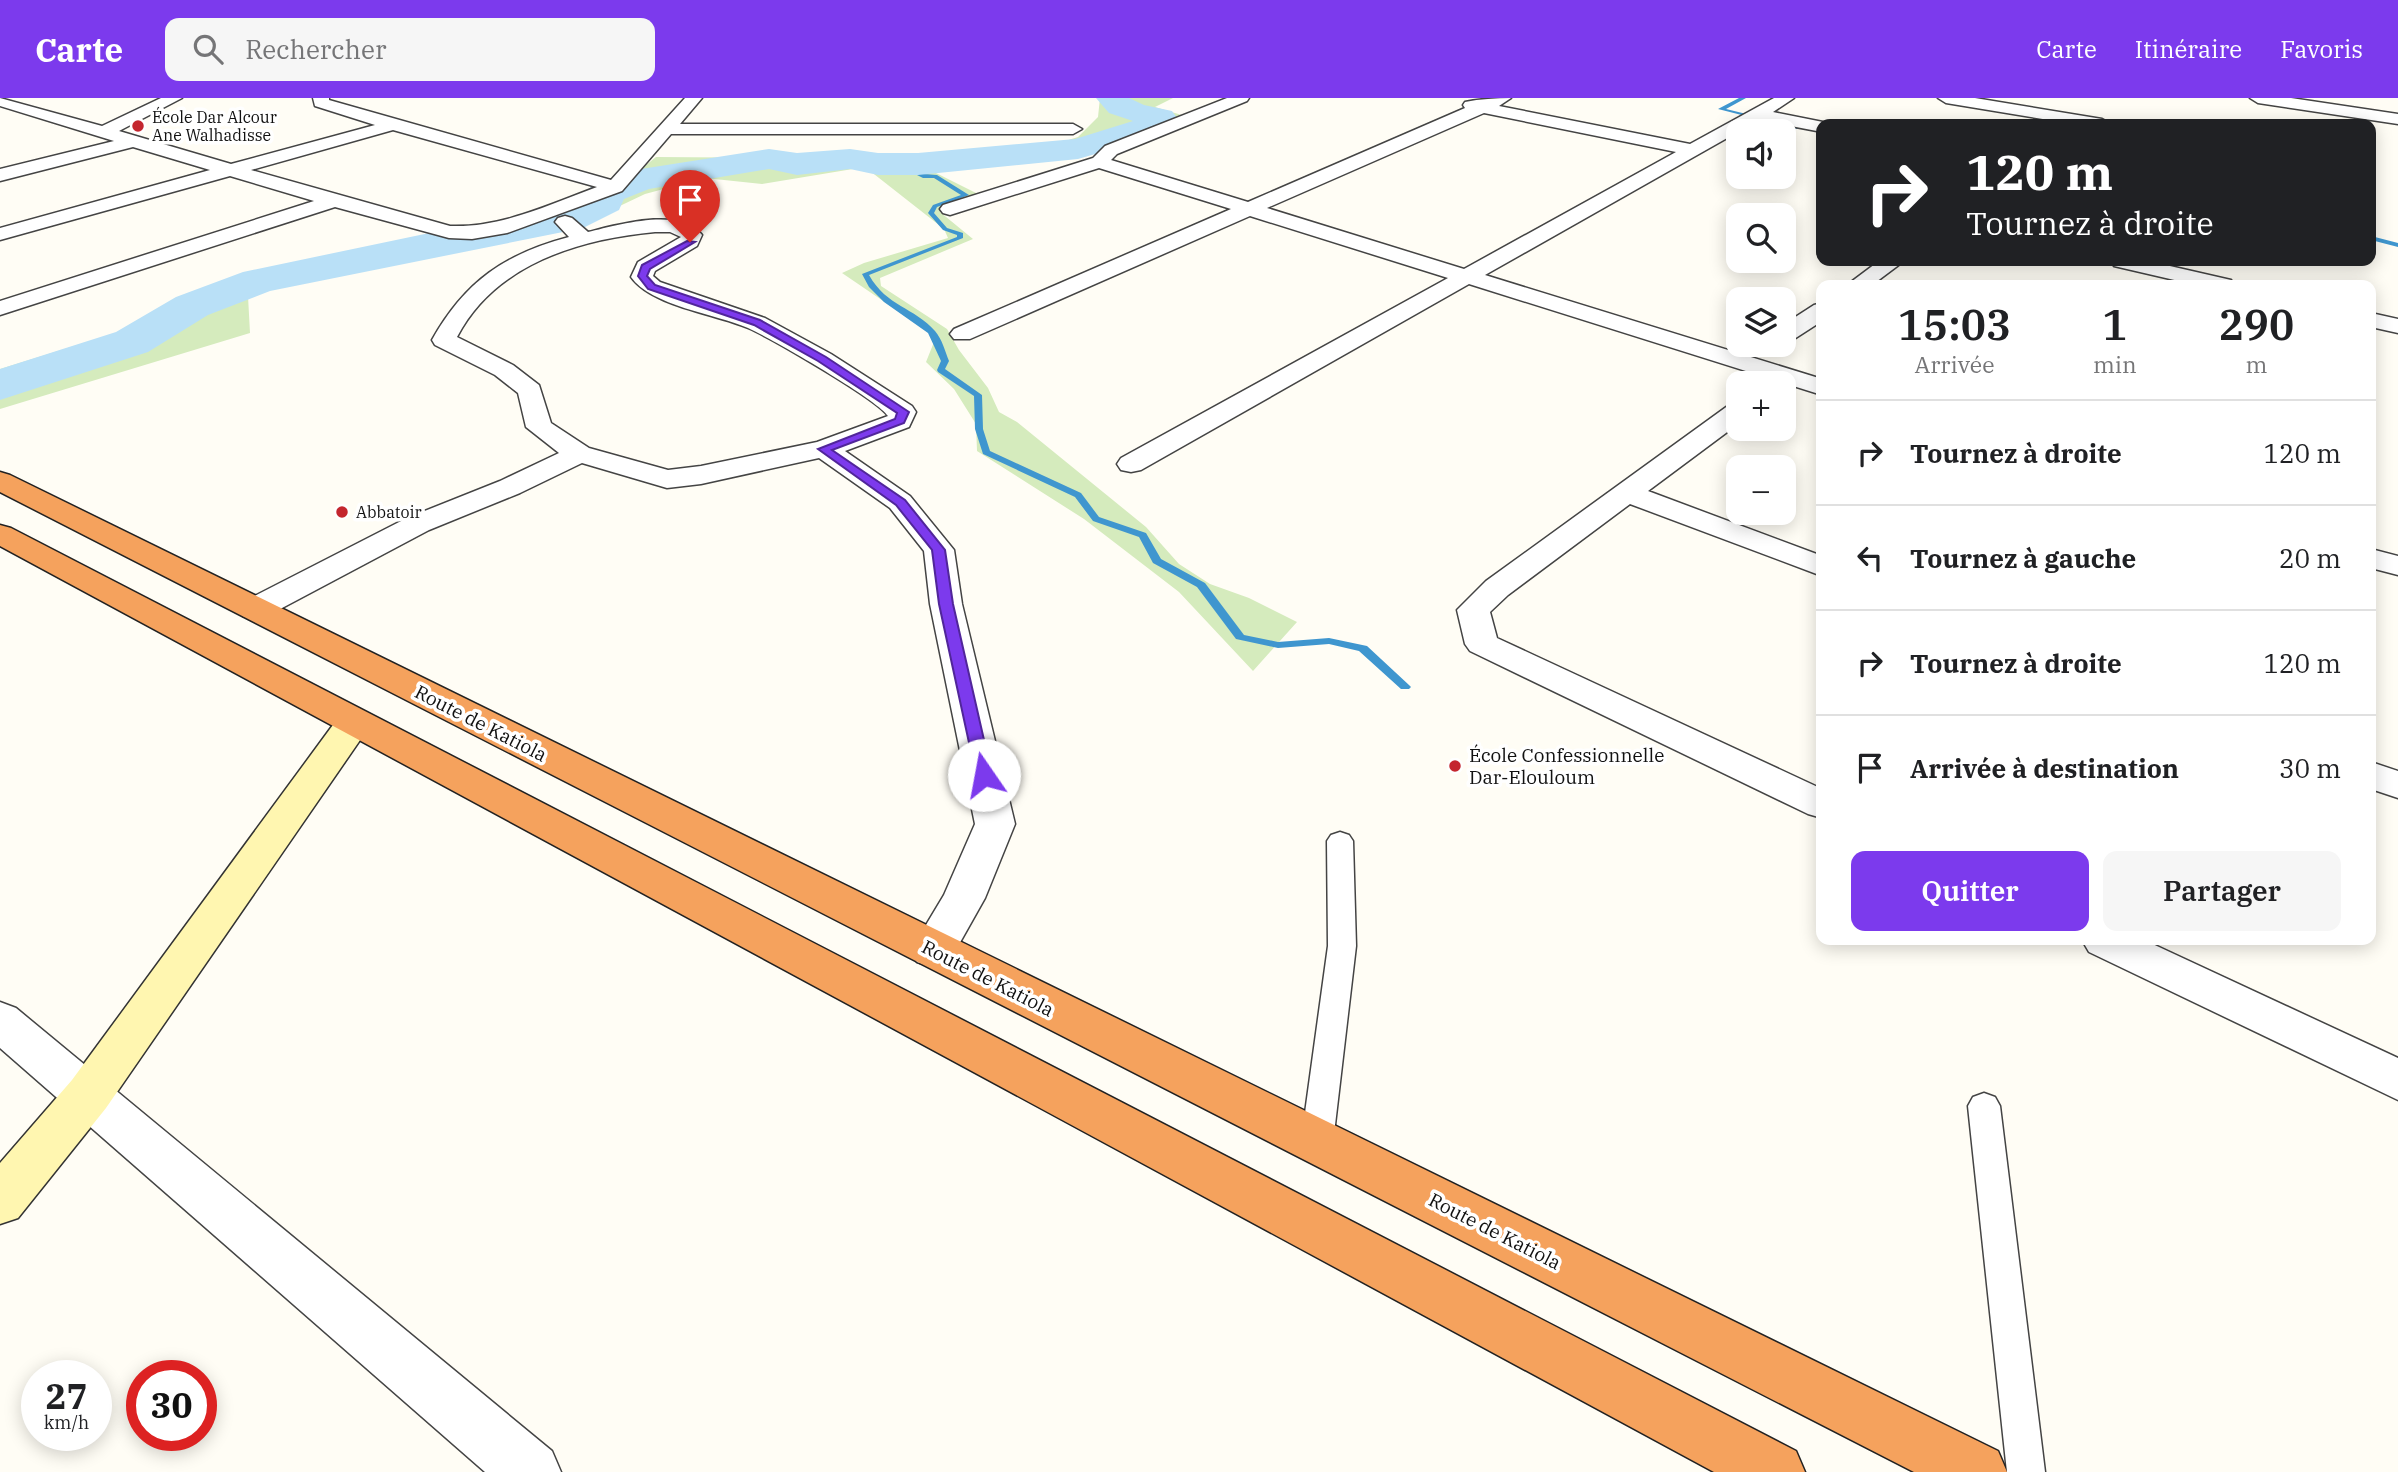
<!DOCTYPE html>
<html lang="fr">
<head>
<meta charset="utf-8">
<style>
  body { margin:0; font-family:"IBM Plex Serif",serif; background:#f6f6f6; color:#202124; height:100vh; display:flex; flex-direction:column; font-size:26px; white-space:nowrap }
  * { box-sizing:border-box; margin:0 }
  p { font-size:23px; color:#757577 }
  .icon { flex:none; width:38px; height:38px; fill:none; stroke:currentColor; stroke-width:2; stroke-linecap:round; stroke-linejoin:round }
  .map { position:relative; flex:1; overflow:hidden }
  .panel { position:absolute; left:1816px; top:182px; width:560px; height:665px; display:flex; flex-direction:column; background:#fff; border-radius:14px; box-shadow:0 4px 18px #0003 }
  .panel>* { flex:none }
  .guide { position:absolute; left:1816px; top:21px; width:560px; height:147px; border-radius:14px; box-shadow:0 4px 18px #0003; background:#202124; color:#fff; overflow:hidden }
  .fabs { position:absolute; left:1726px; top:21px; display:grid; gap:14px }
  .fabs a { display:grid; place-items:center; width:70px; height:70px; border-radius:14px; background:#fff; box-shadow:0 4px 18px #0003; font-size:35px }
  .speed { position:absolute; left:21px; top:1262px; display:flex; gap:14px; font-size:35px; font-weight:700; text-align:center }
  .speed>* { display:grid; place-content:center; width:91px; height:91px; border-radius:50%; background:#fff; box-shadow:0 4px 18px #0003; line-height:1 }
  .speed small { font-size:18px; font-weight:400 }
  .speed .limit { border:10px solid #d22; background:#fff; color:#111 }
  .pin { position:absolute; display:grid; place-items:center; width:60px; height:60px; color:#fff; margin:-72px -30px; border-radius:50% 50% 50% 0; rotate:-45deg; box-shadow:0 0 7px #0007 }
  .pin .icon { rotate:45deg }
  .me { position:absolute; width:77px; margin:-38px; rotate:348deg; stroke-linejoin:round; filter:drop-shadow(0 0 5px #0008) }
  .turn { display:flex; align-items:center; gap:24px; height:147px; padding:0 35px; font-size:32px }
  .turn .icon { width:91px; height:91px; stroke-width:2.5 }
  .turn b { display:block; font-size:49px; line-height:60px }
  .eta { display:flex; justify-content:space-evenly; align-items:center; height:119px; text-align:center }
  .eta b { font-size:42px; font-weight:600; line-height:49px }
  .primary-button { display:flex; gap:14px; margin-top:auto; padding:14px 35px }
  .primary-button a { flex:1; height:80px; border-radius:14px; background:#7c3aed; color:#fff; font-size:28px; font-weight:600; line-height:80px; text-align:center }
  .primary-button a+a { background:#f6f6f6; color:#202124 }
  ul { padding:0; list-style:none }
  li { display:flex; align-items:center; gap:21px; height:105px; padding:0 35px; border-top:2px solid #e0e0e0 }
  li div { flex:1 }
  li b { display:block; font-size:26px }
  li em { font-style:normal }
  header { display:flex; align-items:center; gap:42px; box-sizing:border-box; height:98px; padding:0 35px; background:#7c3aed; color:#fff }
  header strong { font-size:33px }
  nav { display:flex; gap:38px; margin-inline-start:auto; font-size:24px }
  .search { width:490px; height:63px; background:#f6f6f6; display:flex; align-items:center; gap:18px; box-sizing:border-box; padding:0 24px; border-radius:14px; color:#757577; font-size:26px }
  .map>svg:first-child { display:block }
  .green { fill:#d5ebbd }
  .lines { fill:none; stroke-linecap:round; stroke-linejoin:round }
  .stream { fill:#3f96cf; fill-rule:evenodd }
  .river { fill:#b9e0f7; fill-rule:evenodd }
  .lane-casing { stroke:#444; stroke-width:3 }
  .street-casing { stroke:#444; stroke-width:3 }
  .secondary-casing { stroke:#333; stroke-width:3 }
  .highway-casing { stroke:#222; stroke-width:3 }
  .lane { fill:#fff; fill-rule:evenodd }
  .street { fill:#fff; fill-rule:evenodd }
  .secondary { fill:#fff6b0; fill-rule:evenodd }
  .highway { fill:#f5a25d; fill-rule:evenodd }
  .route { fill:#7c3aed; stroke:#51269a; stroke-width:2 }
  .poi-dot { fill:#c4262e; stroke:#fff; stroke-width:2.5 }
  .labels { text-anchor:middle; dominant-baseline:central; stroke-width:7; stroke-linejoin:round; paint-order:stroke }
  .far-poi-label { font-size:16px; fill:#111; stroke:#fff; text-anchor:start }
  .street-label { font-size:19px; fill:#111; stroke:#fff }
  .poi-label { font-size:19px; fill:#111; stroke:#fff; text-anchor:start }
</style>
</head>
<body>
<header>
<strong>Carte</strong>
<div class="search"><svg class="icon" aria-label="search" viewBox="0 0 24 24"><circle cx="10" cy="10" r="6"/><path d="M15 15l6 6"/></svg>Rechercher</div>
<nav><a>Carte</a><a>Itinéraire</a><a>Favoris</a></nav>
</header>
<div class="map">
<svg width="2398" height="1374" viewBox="0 0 2398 1374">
  <rect width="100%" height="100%" fill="#fffdf5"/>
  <path class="green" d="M1100,0h73l-18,9 30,9 -85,36 -128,13 -36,8 44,22 -40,17 33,27 -93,39 1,8 66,43 12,21 29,38 11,24 18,10 129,105 33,37 31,20 39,14 48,24 -44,49 -74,-79 -95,-73 -107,-68 -1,-27 -22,-35 -28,-27 10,-25 -94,-64 22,-10 84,-25 -4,-9 -79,-62 -103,17 -57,-6 -60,16 -61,29 -249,49 -87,24 2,37 -250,76v-40l126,-39 62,-29 123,-37 208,-37 95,-36 42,-34 279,2 114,-13 29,-9 20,-20z"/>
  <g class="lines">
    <path class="stream" d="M1739,0h7l-20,11 74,18 -3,2 -79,-20z
      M916,65l5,1 -5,6 8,4 13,1 32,20 -32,12 -3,6 13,15 16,5v5l-94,37c18,32 45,32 66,56 7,8 10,20 14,30l-4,8 37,26 1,34 7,22 91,42 18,24 47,16 15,26 44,24 39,52 34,7 51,-4 38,8 42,39 2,2 -2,2h-8l-42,-38 -30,-7 -51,4 -42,-9 -39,-52 -44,-24 -14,-26 -46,-16 -18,-24 -92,-43 -8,-25 -1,-33 -36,-24 -1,-2 4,-9 -13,-28 -44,-31 -15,-15 -7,-13 95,-37v-2l-14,-5 -15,-17 5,-8 28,-10 -27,-17h-11l-12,-6z
      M2371,138l27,7v4l-27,-7z"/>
    <path class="river" d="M1096,0h33l15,7 28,6 5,7 -5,7 -18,12 -76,22 -160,16h-40l-28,-6 -53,6 -28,-6 -120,20 -25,10 -5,11 -36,18 -313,63 -62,24 -60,37 -148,48v-31l116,-37 60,-35 67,-25 196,-41 120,-21 27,-13 5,-11 50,-17 128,-20 28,4 53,-4 28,4h40l157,-14 58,-18 -24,-8z"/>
    <defs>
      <path id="lane" d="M1340,734l9,3 4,6 3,105 -23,196 -5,10 -11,4 -11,-4 -5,-10 27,-196 -1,-105 4,-6z
        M1984,995l11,4 5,9 45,366h-38l-39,-366 5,-9z"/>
      <path id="street" d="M0,0l102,28 59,-28h21l-63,33 112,33 144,-39 -60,-19 -2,-8h16v2l282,80 74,-82h17l-22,26h393l9,5 -9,5h-402l-49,57 -115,42 -35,6 -23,-1 -114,-31 -335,108v-14l314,-100 -84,-25 -230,64v-12l210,-58 -77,-23 -133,34v-12l114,-28 -114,-35zM393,32l204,57c-49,18 -96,41 -147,39l-199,-56z
        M1227,0h22l-2,3 -130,53 -6,6 137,42 217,-94 -2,-3 2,-3c15,-3 31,-4 46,-4l-12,8 191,38 84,-46h20l-21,14 55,11 -6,1v8l-63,-12 -274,155 337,104v16l-353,-111 -328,186 -10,2 -10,-2 -4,-6 4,-6 327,-180 -198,-62 -280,123h-16l-4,-5 4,-5 277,-120 -132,-41 -149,47 -7,-2 -3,-4 3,-4 150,-47 12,-12zM1484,15l192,39 -212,117 -197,-61z
        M1938,0h37l127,21 9,5h-38l-127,-21z
        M2250,0h41l107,16v10l-140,-21z
        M565,118l7,2 16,14c29,-7 93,-26 114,3l-5,11 -42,25 -2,5 7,6 105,36 66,36 81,52 4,6 -7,15 -64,24 65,45 44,54 8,54 53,220 -30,74 -36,64 -16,5 -16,-5 -6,-12 33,-55 31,-71 -45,-220 -6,-53 -34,-43 -71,-50 -118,26 -34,4 -85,-25 -62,30 -91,37 -162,86 -12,3 -12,-3 -4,-7 4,-7 164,-84 93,-37 59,-28 -33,-26 -8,-34 -23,-18 -60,-30 -3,-5c33,-59 73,-86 137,-103l-14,-15 3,-4zM655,134h15l11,5 -43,25 -7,15c20,29 85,37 117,51 23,10 130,72 140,88l-71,26 -116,24 -33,4 -79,-22 -38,-25 -12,-38 -26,-20 -56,-28c38,-73 122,-98 198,-105z
        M1879,163h25l-32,24h-25z
        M2111,163h37l83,19 3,5h-38l-82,-19z
        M1822,205v18l-31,20 -8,2v-18l31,-20z
        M2371,215l27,6v14l-27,-6z
        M1738,305v21l-90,67 174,65v20l-192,-72 -122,91 -18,17 7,26 325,151v29l-14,-4 -338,-163 -5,-7 -8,-34 29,-29 243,-176z
        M2371,451l27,7v19l-27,-7z
        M2371,664l27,9v27l-27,-9z
        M2082,842h62l254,118v42l-309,-148z
        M0,904l16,6 536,443 9,21h-76l-485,-424z"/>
      <path id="secondary" d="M354,612l13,4 5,8 -5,8 -261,378 -88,110 -18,6v-61l72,-83 269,-366z"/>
      <path id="highway" d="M0,374l10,3 1988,976 9,21h-93l-1914,-980z
        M0,427l11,3 1785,923 9,21h-91l-1714,-926z"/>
    </defs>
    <use href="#lane" class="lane-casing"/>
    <use href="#street" class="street-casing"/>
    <use href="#secondary" class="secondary-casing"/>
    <use href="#highway" class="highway-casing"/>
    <use href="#lane" class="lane"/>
    <use href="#street" class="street"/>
    <use href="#secondary" class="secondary"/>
    <use href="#highway" class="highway"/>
  </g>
  <path class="route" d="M687,143l8,1 -45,27 -3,7 8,9 105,35 66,37 83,55 -5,11 -72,27 73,50 40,50 8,54 39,171 -2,4h-12l-2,-4 -37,-171 -7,-54 -36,-45 -78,-56 77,-30 2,-6 -79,-52 -64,-36 -106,-36 -10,-13 4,-11z"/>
  <g class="poi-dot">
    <circle cx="138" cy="28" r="7"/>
    <circle cx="342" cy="414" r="7"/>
    <circle cx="1455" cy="668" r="7"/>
  </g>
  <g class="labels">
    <g class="far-poi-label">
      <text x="152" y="19">École Dar Alcour<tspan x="152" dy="18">Ane Walhadisse</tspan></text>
      <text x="356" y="414">Abbatoir</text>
    </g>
    <g class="street-label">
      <text transform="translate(481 625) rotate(27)">Route de Katiola</text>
      <text transform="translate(988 880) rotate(27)">Route de Katiola</text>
      <text transform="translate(1495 1133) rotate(27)">Route de Katiola</text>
    </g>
    <g class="poi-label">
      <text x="1469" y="657">École Confessionnelle<tspan x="1469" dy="22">Dar-Elouloum</tspan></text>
    </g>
  </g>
</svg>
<div class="fabs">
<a><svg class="icon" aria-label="sound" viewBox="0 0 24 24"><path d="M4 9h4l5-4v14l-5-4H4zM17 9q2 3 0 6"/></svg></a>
<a><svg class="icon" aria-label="search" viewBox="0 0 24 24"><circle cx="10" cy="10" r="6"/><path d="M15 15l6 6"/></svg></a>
<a><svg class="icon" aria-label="layers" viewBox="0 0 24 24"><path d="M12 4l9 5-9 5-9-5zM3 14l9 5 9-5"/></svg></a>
<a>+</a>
<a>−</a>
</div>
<div class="speed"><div>27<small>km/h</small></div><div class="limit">30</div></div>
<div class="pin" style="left:690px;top:144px;background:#d93025"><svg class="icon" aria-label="arrive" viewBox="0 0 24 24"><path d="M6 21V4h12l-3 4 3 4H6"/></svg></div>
<svg class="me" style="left:984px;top:677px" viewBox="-20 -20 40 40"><circle r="19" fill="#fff"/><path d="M0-13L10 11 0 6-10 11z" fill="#7c3aed"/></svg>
<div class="guide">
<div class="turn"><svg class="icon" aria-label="right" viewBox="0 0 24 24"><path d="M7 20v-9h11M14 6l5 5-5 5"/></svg><div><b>120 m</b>Tournez à droite</div></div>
</div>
<section class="panel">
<div class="eta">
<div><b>15:03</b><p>Arrivée</p></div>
<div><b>1</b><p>min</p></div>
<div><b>290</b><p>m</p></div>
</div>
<ul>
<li><svg class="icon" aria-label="right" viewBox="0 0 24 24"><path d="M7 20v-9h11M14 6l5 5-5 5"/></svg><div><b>Tournez à droite</b></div><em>120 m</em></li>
<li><svg class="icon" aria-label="left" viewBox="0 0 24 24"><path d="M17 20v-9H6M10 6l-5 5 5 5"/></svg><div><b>Tournez à gauche</b></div><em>20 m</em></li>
<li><svg class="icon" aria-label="right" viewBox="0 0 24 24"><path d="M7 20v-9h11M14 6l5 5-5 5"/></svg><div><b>Tournez à droite</b></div><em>120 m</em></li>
<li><svg class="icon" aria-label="arrive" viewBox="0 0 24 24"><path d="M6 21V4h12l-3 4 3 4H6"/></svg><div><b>Arrivée à destination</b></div><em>30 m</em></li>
</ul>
<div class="primary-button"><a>Quitter</a><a>Partager</a></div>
</section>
</div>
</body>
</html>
